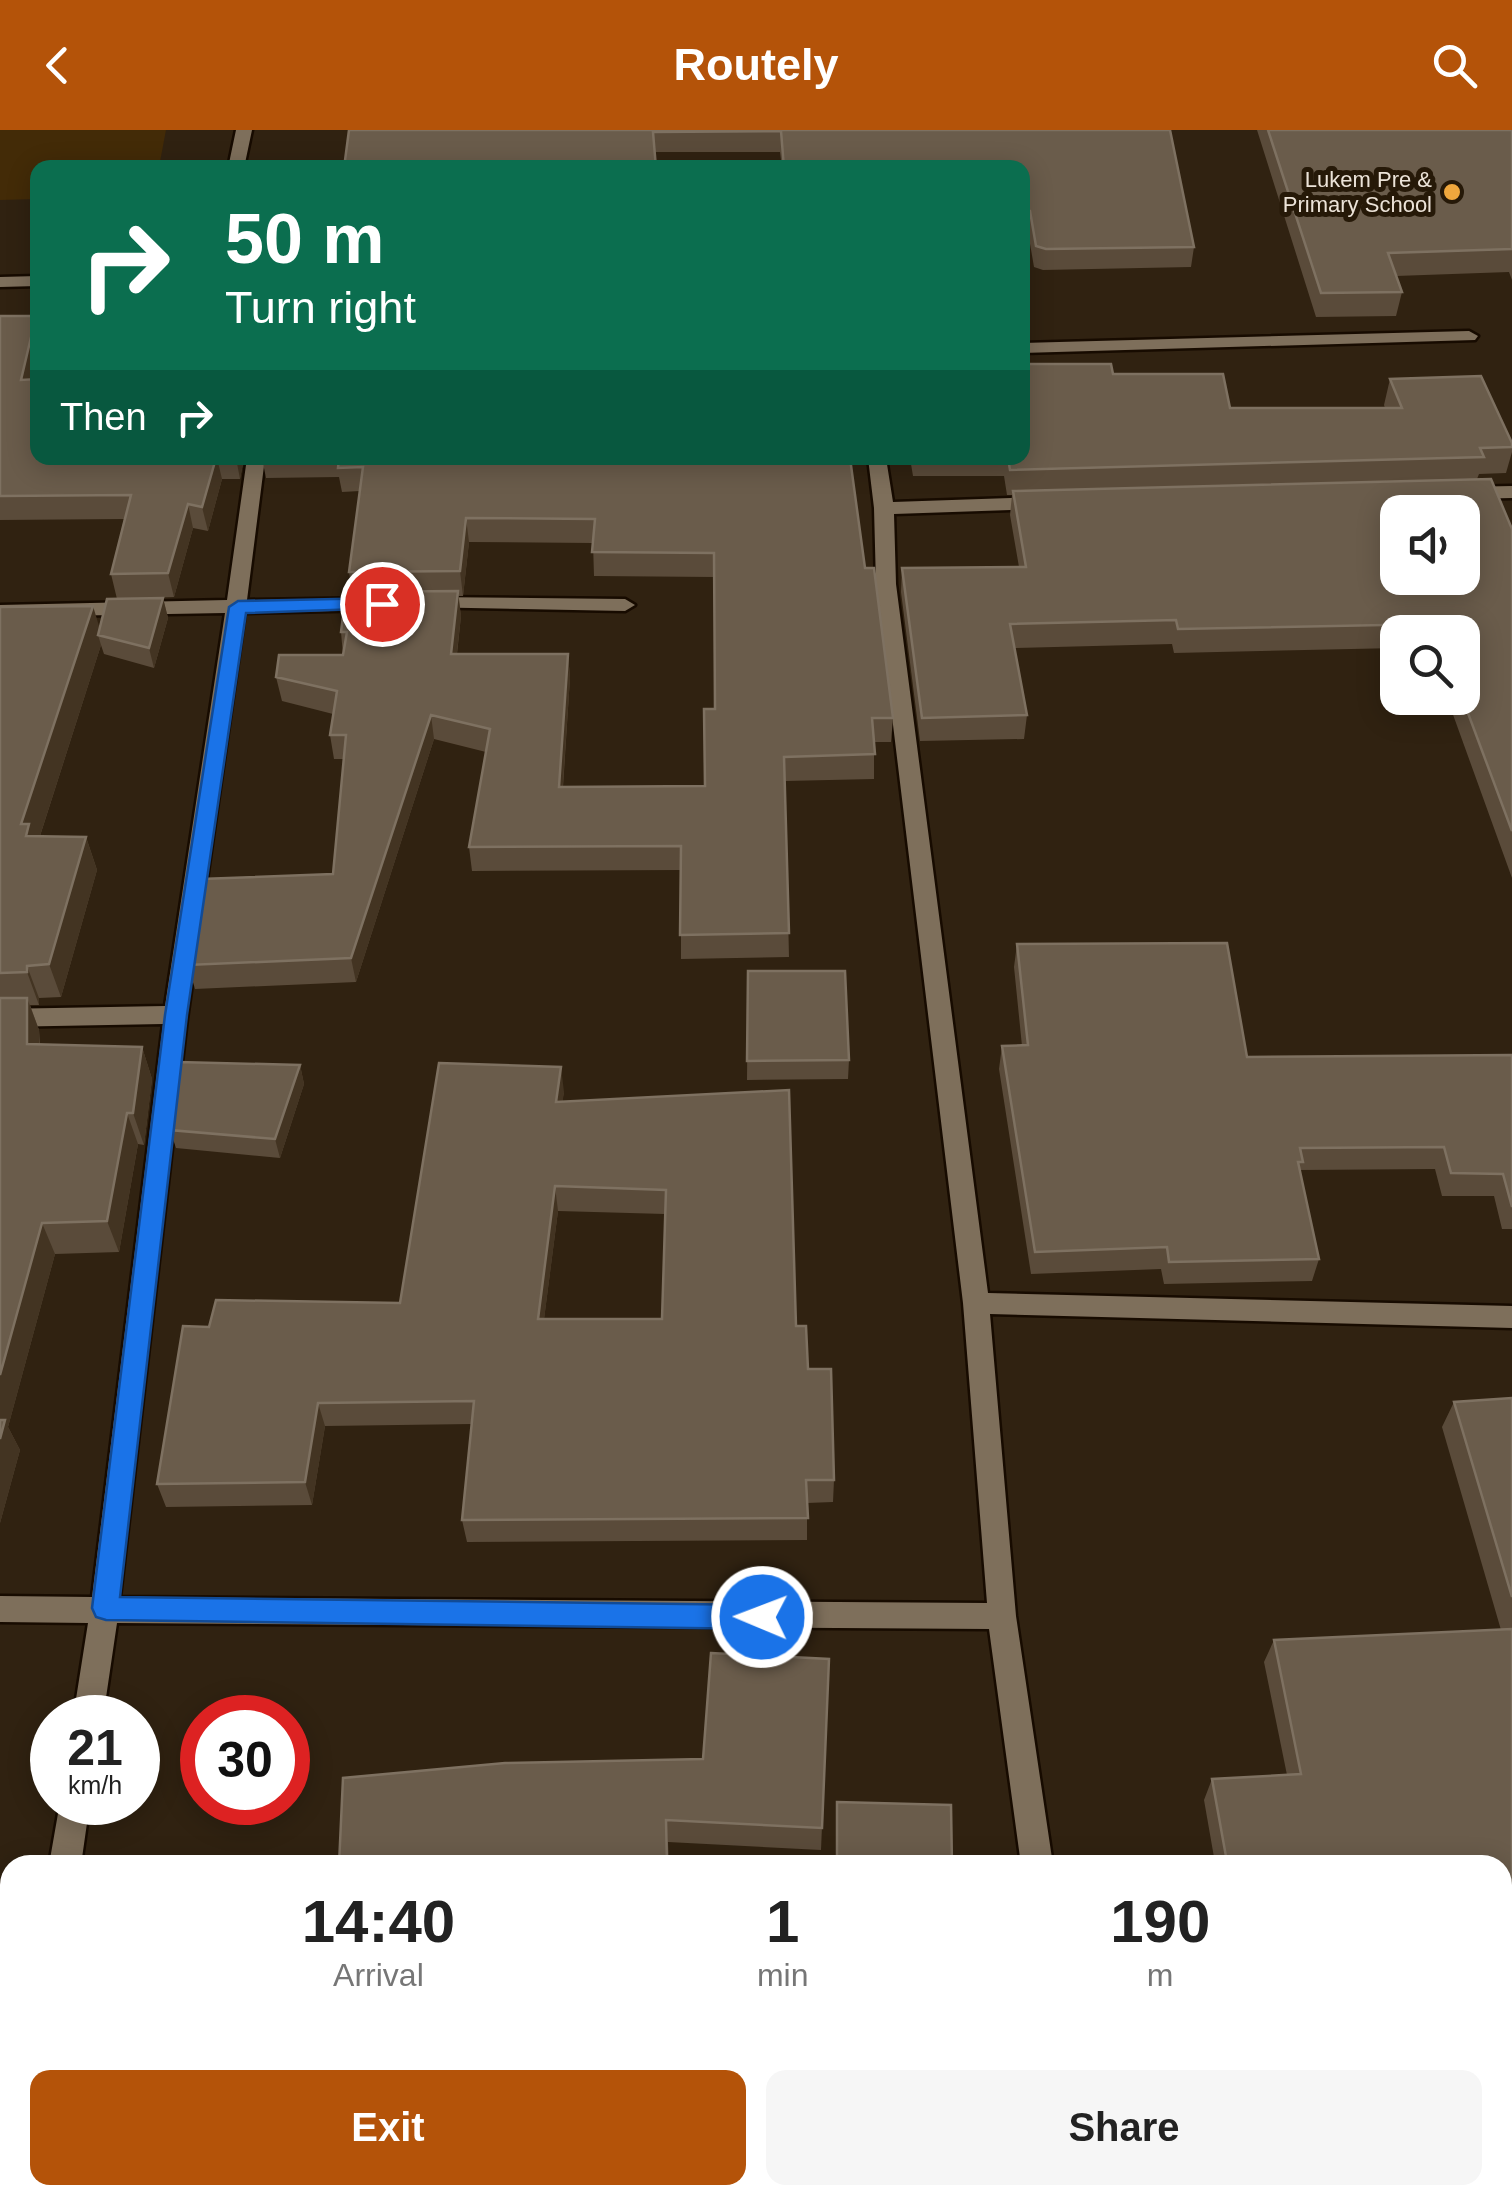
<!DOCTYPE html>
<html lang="en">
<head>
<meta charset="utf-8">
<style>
  body { margin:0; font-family:Helvetica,sans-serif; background:#f6f6f6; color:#222; height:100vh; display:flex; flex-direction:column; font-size:38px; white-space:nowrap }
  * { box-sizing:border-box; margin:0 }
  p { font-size:32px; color:#767676 }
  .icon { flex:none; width:55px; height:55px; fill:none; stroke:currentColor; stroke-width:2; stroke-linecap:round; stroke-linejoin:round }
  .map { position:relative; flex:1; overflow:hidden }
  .details { position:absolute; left:0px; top:1725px; width:1512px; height:350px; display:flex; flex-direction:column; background:#fff; border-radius:30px 30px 0 0; box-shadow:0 5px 25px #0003 }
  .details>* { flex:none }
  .hud { position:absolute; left:30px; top:30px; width:1000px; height:305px; border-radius:20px; box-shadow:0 5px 25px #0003; background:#0b6e4f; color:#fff; overflow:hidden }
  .buttons { position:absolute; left:1380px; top:365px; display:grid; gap:20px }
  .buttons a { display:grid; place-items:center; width:100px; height:100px; border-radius:20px; background:#fff; box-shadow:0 5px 25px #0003; font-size:50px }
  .speed { position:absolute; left:30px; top:1565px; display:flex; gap:20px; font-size:50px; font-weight:700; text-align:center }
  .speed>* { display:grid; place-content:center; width:130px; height:130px; border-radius:50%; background:#fff; box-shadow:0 5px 25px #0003; line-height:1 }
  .speed small { font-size:25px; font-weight:400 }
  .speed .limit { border:15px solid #d22; background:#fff; color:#111 }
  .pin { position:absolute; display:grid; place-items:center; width:85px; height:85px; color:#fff; margin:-42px; border:5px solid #fff; border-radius:50%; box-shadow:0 2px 10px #0007 }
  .me { position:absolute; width:110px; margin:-55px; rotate:271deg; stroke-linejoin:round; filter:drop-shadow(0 0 8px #0008) }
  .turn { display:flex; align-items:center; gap:35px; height:210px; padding:0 30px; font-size:45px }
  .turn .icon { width:130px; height:130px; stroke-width:2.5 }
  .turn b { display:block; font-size:70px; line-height:85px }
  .then { display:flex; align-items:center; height:95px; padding:0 30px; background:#0003; gap:20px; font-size:38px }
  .eta { display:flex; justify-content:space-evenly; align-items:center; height:170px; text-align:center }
  .eta b { font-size:60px; font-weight:700; line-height:70px }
  .button { display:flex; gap:20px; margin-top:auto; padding:20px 30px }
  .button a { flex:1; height:115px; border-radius:20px; background:#b45309; color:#fff; font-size:40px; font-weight:700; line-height:115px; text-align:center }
  .button a+a { background:#f6f6f6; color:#222 }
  header { display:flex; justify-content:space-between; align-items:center; height:130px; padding:0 30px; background:#b45309; color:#fff; font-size:45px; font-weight:700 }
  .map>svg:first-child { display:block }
  .green { fill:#432b07 }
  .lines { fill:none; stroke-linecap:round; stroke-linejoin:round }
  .street-casing { stroke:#170b00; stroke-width:5 }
  .street { fill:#7e6f5b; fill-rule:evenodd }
  .wall { fill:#5a4b3a; fill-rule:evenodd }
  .shaded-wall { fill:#433422 }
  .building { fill:#6a5c4b; stroke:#7e7161; stroke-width:2.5; fill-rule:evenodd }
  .route { fill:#1a73e8; stroke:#114b97; stroke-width:2.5 }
  .poi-dot { fill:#efa73d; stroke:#261908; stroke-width:4 }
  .labels { text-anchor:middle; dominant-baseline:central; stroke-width:10; stroke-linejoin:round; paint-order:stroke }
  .far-poi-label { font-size:22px; fill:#ece3d8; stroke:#261908; text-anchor:end }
</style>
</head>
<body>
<header><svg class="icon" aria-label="back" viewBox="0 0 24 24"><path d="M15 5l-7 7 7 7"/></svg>Routely<svg class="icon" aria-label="search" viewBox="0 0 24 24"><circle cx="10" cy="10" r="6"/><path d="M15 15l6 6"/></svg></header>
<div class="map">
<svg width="1512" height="2075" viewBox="0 0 1512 2075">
  <rect width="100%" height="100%" fill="#302211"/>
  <path class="green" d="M0,0h166l-7,37 -121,1 -1,31 -37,1z"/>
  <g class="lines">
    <defs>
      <path id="street" d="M236,0h16l-8,38h-16z
        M38,146v10l-38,1v-10z
        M1469,201l9,5 -3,4 -453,13v-10z
        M247,328h18l-18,142 128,-2 10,6 -10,6 -130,3 -58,406 -67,578 867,6 -24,-300 -87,-719 -2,-76 -6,-50h18l7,44 151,-5 10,6 -10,6 -150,5 2,70 92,709 524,13v22l-522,-14 26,302 37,249h-32l-32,-236 -872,-6 -14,95h-30l15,-95 -88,-1v-26l92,1 71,-573 -163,3v-18l165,-3 60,-393 -225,4v-12l227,-5z
        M1512,356v12l-48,1 -10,-6 10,-6z
        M425,467l200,2 10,6 -10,6 -207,-4v-8z
        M60,1672h30l-9,63h-32z
        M10,2049v16h19l-1,10h-28v-22z
        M1066,2065h34l1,10h-34z"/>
    </defs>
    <use href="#street" class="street-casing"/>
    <use href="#street" class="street"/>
  </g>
  <path class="wall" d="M349,0h821l24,117 -3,20 -148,3 -9,-3 -6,-35h-6v-64h-240l-2,-16h-125z
    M1257,0h255v150l-3,-8 -113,4 6,16 -6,24 -80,1z
    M0,186l38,46 -5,17 5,79h206l-4,21h-18l-14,52 -15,-3 -19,69 -57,2 -6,-25 13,-55 -124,1z
    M1113,244l117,34h155l-1,-3 6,-26 122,64v9l-6,21 -27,1 -2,5 35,50v349l-65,-180h15v-66h-64v16l-224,5 -2,-9 -157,4 12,67 -3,24 -104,2 -19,-149 1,-24 117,-1 -9,-52 2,-20h-5l-3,-19h-91l-3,-18h112z
    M262,328h588l15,110 28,150 -2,24h-17v37l-89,2 4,176 -108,2v-89l-209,1 -3,-24 17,-95 -52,-13 -78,243 -161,7 -7,-24 145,-91 11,-115h-10l-4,-24 3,-21 -51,-13 -6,-24 67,-22 -2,-23 11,-40 -3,-20 11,-81 -18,1 -3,-15 -73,1zM469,412l124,1 1,33 120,1 1,132 -10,77 -142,1 7,-109 -2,-24h-111l4,-38 -3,-20h5z
    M163,468l5,20 -14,50 -50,-14 -3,-9 -61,191 46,1 11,33 -36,127 -22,1v7h-9l9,25 1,14 102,3 10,32 -8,66 -6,-1 -19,108 -64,2 -47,173 12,23 -20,73v-916l100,21z
    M1017,814l230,113 265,-2v174h-10l-8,-33h-52l-7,-27 -135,1 19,89 -7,22 -148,3 -3,-15 -130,5 -32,-205 3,-23h20l-8,-79z
    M748,841l101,89 -1,19 -101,1z
    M300,935l4,19 -24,74 -104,-10 -6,-18z
    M789,960l7,236 12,43 26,111 -1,22 -26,1v37l-340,2 -5,-22 10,-96 -147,2 -13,79 -146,2 -9,-23 52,-157 191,-24 164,-211 -2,10zM558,1081l107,3 -3,105h-118z
    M1512,1268v646l-10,-39v-140l-287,-2 -11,-63 8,-21 75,-4 -23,-113 10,-22 227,-10 -59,-203 12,-25z
    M829,1529l-8,191 -153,-8 1,23h-330l364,-106z
    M104,2065h295v2h-33l-1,8h-262z"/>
  <path class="shaded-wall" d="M36,186l2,46 -10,42 -7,-24z
    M216,328h1l5,21 -14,52 -6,-24z
    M236,328h8l-4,21z
    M188,374l5,24 -19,69 -6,-24z
    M466,388l3,24 -6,54 -3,-25z
    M458,461l3,25 -7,62 -3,-24z
    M163,468l5,20 -14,50 -5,-20z
    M93,476l9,30 -4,-1 3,10 -64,200v24l-16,-45z
    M568,524l2,24 -9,133 -2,-24z
    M431,585l3,24 -78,243 -5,-24z
    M86,707l11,33 -36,127 -12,-33z
    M27,836l12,32v7l-12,-33z
    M27,868l12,32 1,46 -13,-32z
    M142,917l10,32 -8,66 -11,-32z
    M300,935l4,19 -24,74 -5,-19z
    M561,937l3,25 -5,35 -3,-25z
    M127,983l11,31 -19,108 -12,-31z
    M555,1056l3,25 -17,132 -3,-24z
    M42,1093l13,31 -47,173 12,23 -20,73v-148z
    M318,1273l7,23 -13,79 -7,-23z
    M356,2065h9v10h-10z"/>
  <path class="building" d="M349,0h821l24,117 -148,2 -10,-3 -6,-35h-8v-43h-238l-3,-37 -128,1 3,36h-312z
    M1268,0h244v119l-124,4 14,39 -81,1z
    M0,186h36l-15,64 17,-1v79h178l-14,49 -14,-3 -20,69 -57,1 20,-79 -131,1z
    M1022,234h89l2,10h110l7,34h172l-12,-29 91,-3 31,67v4l-32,1 4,9 -474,13 -2,-12h14z
    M339,328h511l15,110h9l19,150h-21l3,36 -91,3 5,176 -109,2 1,-89 -212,1 21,-118 -59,-14 -80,243 -163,7 13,-86 132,-5 13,-139h-16l7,-44 -61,-14 3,-22h64l4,-23h-6l5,-40 112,-1 -7,63h117l-9,133 146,-1 -1,-77h11l-1,-156 -122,-1 3,-33 -129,-1 -6,53 -111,1 14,-105 -25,1z
    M1491,349l21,50v302l-50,-134v-65h-23l-4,-8 -257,5 -2,-9 -166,4 17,91 -105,3 -20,-150 124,-1 -13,-76zM1398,382h64v66h-64z
    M163,468l-14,50 -51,-13 9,-36z
    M93,476l-72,218h8l-3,12 60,1 -37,127 -22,2v6l-27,1v-366z
    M1227,813l20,114 265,-2v152l-9,-33 -52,-1 -7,-26 -144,1 3,14h-5l21,97 -150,3 -2,-15 -132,5 -33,-206 26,-1 -11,-101z
    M748,841h97l4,89 -102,1z
    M0,868h27v46l115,3 -9,66h-6l-20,108 -65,2 -42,152z
    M178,932l122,3 -25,74 -105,-9z
    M439,933l122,4 -5,35 233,-12 7,236h10l2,43h23l3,111h-28l2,38 -346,2 12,-119 -156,2 -13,79 -148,2 26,-158 26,1 7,-27 184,3zM555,1056l111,4 -4,129h-124z
    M1512,1268v199l-58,-195z
    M0,1290h5l-5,19z
    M1512,1499v336l-6,-23h-4v-77h-309l34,-3 -15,-83 89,-5 -27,-134z
    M711,1523l118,6 -7,169 -156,-8 1,45h-328l4,-87 162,-15 198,-4z
    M837,1672l114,3 1,60h-115z
    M104,2065h252l-1,10h-252z
    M614,2065h83v10h-83z"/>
  <path class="route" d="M382,468l9,6 -3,4 -142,5 -59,402 -67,582 642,8 10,3 3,9 -3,8 -10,4 -656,-9 -10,-3 -4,-9 73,-593 64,-408 9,-6z"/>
  <circle class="poi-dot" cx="1452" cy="62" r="10"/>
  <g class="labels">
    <g class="far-poi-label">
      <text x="1432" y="49">Lukem Pre &amp;<tspan x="1432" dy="25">Primary School</tspan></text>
    </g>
  </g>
</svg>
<div class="buttons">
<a><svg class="icon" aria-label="sound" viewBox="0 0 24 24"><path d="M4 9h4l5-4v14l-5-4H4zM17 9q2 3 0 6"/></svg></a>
<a><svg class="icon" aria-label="search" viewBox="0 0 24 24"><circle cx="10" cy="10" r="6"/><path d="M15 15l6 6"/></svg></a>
</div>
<div class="speed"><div>21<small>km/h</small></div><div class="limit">30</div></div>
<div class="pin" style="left:382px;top:474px;background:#d93025"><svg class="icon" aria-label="arrive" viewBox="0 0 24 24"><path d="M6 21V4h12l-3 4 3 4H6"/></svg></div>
<svg class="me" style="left:762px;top:1487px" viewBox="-20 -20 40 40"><circle r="17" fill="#1a73e8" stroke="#fff" stroke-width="3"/><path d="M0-11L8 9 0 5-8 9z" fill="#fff"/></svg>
<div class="hud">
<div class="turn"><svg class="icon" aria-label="right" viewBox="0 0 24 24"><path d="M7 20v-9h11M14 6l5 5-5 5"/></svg><div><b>50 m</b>Turn right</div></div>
<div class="then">Then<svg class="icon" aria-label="right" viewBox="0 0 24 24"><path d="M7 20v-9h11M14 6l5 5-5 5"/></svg></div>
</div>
<section class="details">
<div class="eta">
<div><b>14:40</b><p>Arrival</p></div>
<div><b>1</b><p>min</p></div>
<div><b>190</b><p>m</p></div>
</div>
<div class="button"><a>Exit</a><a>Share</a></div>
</section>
</div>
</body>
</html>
